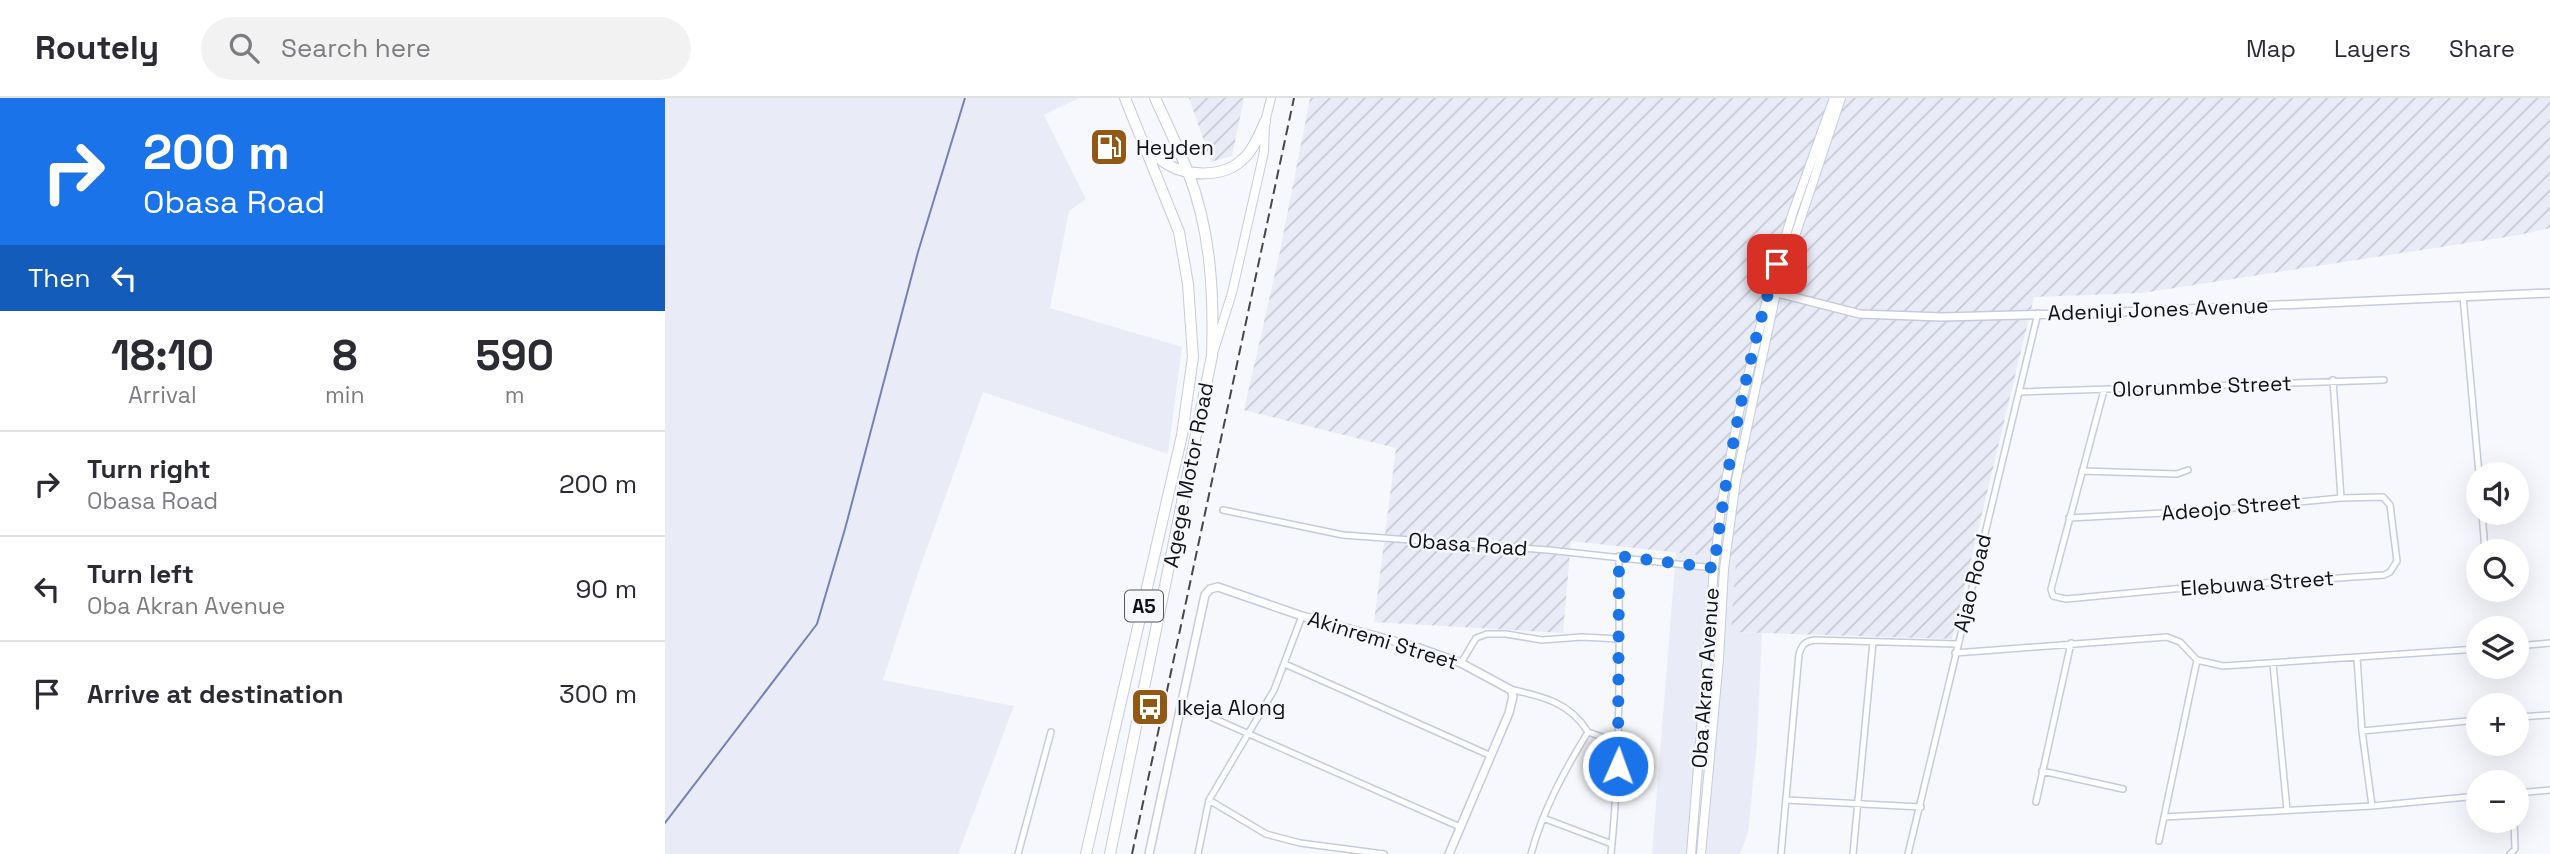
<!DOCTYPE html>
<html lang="en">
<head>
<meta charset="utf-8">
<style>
  body { margin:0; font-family:"Space Grotesk",sans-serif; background:#f2f2f3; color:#2b2b33; height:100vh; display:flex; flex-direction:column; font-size:26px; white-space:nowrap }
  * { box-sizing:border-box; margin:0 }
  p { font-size:23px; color:#7c7c81 }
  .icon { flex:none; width:38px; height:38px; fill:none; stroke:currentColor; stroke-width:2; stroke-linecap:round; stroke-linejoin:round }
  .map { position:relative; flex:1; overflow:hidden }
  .sheet { display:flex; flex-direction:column; background:#fff; width:665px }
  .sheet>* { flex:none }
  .banner { background:#1a73e8; color:#fff; overflow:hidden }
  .tools { position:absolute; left:1801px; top:364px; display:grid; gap:14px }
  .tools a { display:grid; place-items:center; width:63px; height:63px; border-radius:50%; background:#fff; box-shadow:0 7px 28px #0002; font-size:35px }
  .pin { position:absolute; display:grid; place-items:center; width:60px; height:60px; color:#fff; margin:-30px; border-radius:14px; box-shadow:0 4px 10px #0006 }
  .me { position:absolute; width:77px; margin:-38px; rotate:2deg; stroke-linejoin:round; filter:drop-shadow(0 0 5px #0008) }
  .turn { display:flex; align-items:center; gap:24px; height:147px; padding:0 28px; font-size:32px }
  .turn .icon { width:91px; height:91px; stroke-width:2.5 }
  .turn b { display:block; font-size:49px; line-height:60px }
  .then { display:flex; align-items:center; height:66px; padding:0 28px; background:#0003; gap:14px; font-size:26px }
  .eta { display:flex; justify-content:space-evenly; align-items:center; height:119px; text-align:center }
  .eta b { font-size:42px; font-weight:700; line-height:49px }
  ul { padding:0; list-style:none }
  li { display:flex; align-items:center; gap:21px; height:105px; padding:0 28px; border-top:2px solid #e1e1e2 }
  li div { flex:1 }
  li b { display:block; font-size:26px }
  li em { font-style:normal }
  header { display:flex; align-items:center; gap:42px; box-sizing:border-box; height:98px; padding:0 35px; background:#fff; border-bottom:2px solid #e1e1e2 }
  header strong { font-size:33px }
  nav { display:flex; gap:38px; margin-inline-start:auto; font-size:24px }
  .search { width:490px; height:63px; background:#f2f2f3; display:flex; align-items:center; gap:18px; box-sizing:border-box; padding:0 24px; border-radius:38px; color:#7c7c81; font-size:26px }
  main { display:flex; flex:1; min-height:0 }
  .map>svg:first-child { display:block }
  .built { fill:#e9ecf7 }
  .industrial { fill:url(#industrial-furrows) }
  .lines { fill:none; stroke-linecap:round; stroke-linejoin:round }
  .stream { stroke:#7580b4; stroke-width:2 }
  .minor-casing { stroke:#c5cbdf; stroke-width:8 }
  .tertiary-casing { stroke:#c5cbdf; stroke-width:10 }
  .secondary-casing { stroke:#c5cbdf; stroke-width:10 }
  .trunk-casing { stroke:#c5cbdf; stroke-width:12 }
  .minor { stroke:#fff; stroke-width:5 }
  .tertiary { stroke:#fff; stroke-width:7 }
  .secondary { stroke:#fff; stroke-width:8 }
  .trunk { stroke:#fff; stroke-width:10 }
  .rail { stroke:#46474d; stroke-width:2; stroke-dasharray:10 5; stroke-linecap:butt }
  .route { stroke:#1a73e8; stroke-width:12; stroke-dasharray:0 21.6 }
  .labels { text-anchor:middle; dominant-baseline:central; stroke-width:5; stroke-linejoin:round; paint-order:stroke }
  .shield { fill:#f7f8fd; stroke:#55565d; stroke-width:2 }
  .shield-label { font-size:19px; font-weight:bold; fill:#101118 }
  .poi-label { font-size:21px; fill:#101118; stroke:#f7f8fd; text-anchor:start }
  .street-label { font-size:21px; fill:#101118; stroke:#f7f8fd }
</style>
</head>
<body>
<header>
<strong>Routely</strong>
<div class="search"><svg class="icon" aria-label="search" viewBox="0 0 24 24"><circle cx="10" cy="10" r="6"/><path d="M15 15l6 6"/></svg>Search here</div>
<nav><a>Map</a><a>Layers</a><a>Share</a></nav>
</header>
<main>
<section class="sheet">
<div class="banner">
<div class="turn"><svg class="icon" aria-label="right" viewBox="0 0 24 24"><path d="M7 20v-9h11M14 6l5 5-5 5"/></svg><div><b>200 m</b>Obasa Road</div></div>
<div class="then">Then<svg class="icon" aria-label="left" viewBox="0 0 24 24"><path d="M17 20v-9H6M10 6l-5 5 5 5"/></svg></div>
</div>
<div class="eta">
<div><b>18:10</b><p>Arrival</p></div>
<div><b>8</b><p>min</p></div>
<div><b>590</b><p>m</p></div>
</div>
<ul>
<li><svg class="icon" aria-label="right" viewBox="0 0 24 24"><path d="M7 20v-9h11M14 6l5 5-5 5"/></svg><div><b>Turn right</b><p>Obasa Road</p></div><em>200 m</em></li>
<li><svg class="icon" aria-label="left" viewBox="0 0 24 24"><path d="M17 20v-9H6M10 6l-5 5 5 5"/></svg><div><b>Turn left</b><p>Oba Akran Avenue</p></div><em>90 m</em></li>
<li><svg class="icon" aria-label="arrive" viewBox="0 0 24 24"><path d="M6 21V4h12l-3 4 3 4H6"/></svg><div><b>Arrive at destination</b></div><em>300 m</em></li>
</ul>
</section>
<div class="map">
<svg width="1885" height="756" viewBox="0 0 1885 756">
  <defs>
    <pattern id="industrial-furrows" width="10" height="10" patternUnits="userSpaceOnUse" patternTransform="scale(1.75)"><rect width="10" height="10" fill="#e9ecf7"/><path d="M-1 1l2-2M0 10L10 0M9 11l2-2" fill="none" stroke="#c7c9d3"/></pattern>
  </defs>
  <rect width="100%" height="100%" fill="#f7f8fd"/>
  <path class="built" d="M0,0h414l-35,17 42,84 -17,12 -19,97 132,39 -14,107 -185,-62 -65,181 -35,107 131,26 -56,148h-293z
    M1011,454l61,7 -5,73 30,1 -5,110 -9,90 -8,21h-88z"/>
  <path class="industrial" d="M524,0h55l-12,58 -21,6z
    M645,0h1240v130l-31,7 -377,58 -108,4 -82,342 -221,-7 5,-73 -165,-18 -8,92 -189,-11 22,-174 -152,-38 35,-154z"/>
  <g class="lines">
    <path class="stream" d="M0,725l152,-199 28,-95 73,-277 47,-154"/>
    <defs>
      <path id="minor" d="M1798,198l16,178
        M1668,282l8,118
        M1355,294l364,-12
        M1417,373l95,3 11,-4
        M558,412l120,25 205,15 166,18
        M1817,415l3,38
        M1404,420l133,-7 139,-13 42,-1 7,8 7,56 -7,11 -6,3 -211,14 -107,10 -13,-3 -2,-7 53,-199
        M1852,548l33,-3
        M1290,555l212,-16 13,5 17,18 26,6 255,-17
        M1692,560l5,73 10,75
        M796,565l15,-25 11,-4h19l36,6 40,-3 37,2
        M620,566l204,91
        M1608,566l14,146
        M844,591c32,7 61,13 79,43
        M516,606l279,123
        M1852,619l33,-2
        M1697,633l116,-11
        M1377,673l81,18
        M1852,695l33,-3
        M544,702l57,34 34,9 84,11
        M1121,702l135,7
        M1371,704l35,-159
        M1499,719l208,-11 106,-10
        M878,720l69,26
        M1494,743l38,-181
        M353,756l33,-122
        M533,756l11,-54 65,-110 28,-74
        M866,756c12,-44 33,-83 57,-122l31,11
        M946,756c10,-99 8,-198 8,-298
        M1116,756l18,-200c3,-9 5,-12 15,-14l143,4
        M1188,756l20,-212
        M1243,756l130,-541
        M1845,756l5,-5 -1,-28"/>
      <path id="tertiary" d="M1109,194l86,22 82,3 155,-4 453,-20
        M484,756l56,-259 5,-6 8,-2 84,29 117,32 42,15 50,27 2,6 -4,17 -60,141"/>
      <path id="secondary" d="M549,252l18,-57 32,-141 1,-30 6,-24
        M1026,756l23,-286 7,-61 18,-95 30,-121 24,-79 41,-114
        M1036,756l18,-195 5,-90 12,-89 40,-187 65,-195"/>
      <path id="trunk" d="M483,48c5,5 10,12 16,16 21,15 59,16 78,-2 11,-9 17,-25 23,-38
        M421,756l96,-419 11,-78 -5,-73 -9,-52 -54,-134
        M445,756l102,-498c2,-63 -1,-125 -24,-184 -10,-25 -22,-50 -33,-74"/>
    </defs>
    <use href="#minor" class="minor-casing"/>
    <use href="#tertiary" class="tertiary-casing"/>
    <use href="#secondary" class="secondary-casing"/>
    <use href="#trunk" class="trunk-casing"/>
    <use href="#minor" class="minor"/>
    <use href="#tertiary" class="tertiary"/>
    <use href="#secondary" class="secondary"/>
    <use href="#trunk" class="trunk"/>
    <path class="rail" d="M467,756l162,-756"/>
  </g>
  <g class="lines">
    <path class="route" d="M953,668l1,-210 95,12c13,-103 32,-205 63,-304"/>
  </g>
  <defs>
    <symbol id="fuel-square" viewBox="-11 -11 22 22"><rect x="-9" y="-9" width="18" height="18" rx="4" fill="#925915" stroke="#f7f8fd"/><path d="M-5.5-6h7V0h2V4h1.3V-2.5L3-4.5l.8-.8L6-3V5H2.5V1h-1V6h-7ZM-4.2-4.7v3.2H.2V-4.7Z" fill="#fff"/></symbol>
    <symbol id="bus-square" viewBox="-11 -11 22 22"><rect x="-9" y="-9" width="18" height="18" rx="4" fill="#925915" stroke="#f7f8fd"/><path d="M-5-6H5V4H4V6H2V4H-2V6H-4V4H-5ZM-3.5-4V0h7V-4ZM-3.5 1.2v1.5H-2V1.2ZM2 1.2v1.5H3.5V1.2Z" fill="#fff"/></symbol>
  </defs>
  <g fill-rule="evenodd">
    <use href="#fuel-square" x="422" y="27" width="44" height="44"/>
    <use href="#bus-square" x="463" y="587" width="44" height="44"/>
  </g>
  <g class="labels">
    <rect class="shield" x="460" y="492.5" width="38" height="31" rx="5"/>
    <g class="shield-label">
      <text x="479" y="508">A5</text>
    </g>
    <g class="poi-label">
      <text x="471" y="49">Heyden</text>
      <text x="512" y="609">Ikeja Along</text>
    </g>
    <g class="street-label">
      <text transform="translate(1493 211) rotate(-2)">Adeniyi Jones Avenue</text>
      <text transform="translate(1537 288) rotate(-2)">Olorunmbe Street</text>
      <text transform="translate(523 377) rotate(-79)">Agege Motor Road</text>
      <text transform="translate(1566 409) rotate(-5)">Adeojo Street</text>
      <text transform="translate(803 446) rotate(4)">Obasa Road</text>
      <text transform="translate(1307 485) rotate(-76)">Ajao Road</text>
      <text transform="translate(1592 485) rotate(-4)">Elebuwa Street</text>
      <text transform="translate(718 542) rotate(17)">Akinremi Street</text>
      <text transform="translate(1040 580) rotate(-86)">Oba Akran Avenue</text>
    </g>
  </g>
</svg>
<div class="tools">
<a><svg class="icon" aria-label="sound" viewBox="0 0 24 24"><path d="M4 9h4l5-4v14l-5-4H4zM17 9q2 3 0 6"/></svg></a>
<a><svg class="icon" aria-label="search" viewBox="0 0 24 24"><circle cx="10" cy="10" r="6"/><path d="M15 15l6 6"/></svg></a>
<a><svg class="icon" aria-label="layers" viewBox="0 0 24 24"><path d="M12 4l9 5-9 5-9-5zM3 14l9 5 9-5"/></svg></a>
<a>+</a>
<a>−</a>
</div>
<div class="pin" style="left:1112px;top:166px;background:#d93025"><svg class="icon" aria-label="arrive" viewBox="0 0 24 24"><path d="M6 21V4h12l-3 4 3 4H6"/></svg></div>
<svg class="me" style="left:953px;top:668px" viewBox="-20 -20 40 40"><circle r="17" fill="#1a73e8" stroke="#fff" stroke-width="3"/><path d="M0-11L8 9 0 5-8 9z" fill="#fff"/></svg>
</div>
</main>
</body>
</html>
